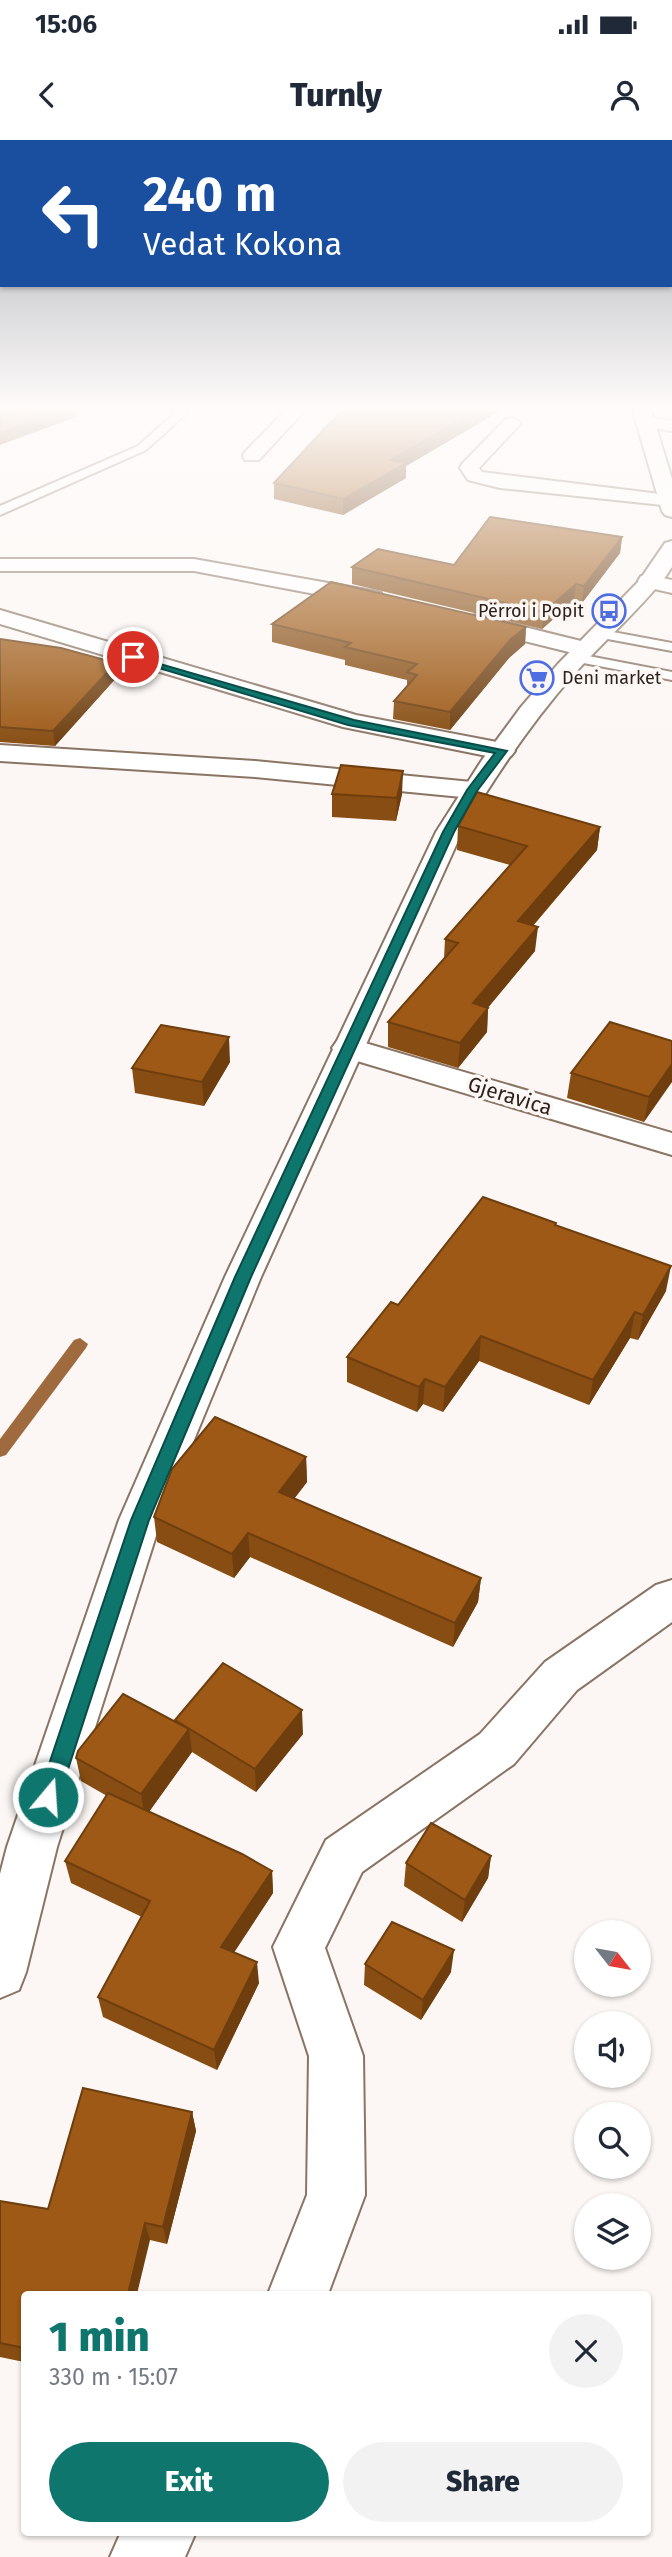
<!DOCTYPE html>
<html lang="en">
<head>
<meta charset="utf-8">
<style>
  body { margin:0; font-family:"Fira Sans",sans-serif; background:#f2f2f3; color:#1f2937; height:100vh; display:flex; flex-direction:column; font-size:26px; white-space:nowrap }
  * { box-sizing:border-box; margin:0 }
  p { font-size:23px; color:#747a83 }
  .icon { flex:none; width:38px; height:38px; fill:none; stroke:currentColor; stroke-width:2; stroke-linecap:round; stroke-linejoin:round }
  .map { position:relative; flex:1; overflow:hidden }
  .panel { position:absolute; left:21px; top:2151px; width:630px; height:245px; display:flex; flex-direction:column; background:#fff; border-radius:7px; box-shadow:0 2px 5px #0004 }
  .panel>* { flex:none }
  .banner { position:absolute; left:0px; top:0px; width:672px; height:147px; box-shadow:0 2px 5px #0004; background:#1a4fa0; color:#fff; overflow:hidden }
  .needle { width:46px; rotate:121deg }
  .buttons { position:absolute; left:574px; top:1780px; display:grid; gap:14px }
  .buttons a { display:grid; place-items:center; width:77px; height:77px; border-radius:50%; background:#fff; box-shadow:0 2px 5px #0004; font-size:35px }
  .pin { position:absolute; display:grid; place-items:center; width:60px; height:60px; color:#fff; margin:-30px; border:4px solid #fff; border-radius:50%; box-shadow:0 2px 7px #0007 }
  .me { position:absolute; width:77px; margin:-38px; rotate:18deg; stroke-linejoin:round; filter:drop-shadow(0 0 5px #0008) }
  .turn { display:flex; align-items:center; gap:24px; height:147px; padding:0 28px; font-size:32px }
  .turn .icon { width:91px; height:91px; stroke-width:2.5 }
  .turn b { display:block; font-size:49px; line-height:60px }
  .round { display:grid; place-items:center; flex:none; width:74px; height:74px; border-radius:37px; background:#f2f2f3 }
  .summary { display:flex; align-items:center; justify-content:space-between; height:119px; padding:0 28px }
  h1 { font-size:42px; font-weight:800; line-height:52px; color:#0f766e }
  .action { display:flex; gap:14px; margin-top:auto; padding:14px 28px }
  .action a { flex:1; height:80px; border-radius:42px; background:#0f766e; color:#fff; font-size:28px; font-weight:800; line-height:80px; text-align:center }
  .action a+a { background:#f2f2f3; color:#1f2937 }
  .status { display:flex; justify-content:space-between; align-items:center; height:49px; padding:0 35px; background:#fff; direction:ltr }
  .status svg { height:19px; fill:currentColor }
  header { display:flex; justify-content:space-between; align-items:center; height:91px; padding:0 28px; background:#fff; font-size:32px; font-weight:800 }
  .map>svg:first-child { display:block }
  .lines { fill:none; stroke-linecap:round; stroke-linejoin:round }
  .stream { fill:#9f6a3e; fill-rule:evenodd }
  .service-casing { stroke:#8a7565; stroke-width:4 }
  .minor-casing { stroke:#8a7565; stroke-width:4 }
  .tertiary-casing { stroke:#8a7565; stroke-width:4 }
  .service { fill:#fff; fill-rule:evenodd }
  .minor { fill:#fff; fill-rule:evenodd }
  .tertiary { fill:#fff; fill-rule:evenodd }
  .wall { fill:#874d12 }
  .shaded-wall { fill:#6e3e0f }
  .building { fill:#9d5915; stroke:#6e3e0f; stroke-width:2 }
  .route { fill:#0f766e; stroke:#0a4d48; stroke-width:2 }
  .labels { text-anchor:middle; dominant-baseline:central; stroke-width:7; stroke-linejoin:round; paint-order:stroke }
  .far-poi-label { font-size:18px; fill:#2b221c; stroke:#fcf7f4; text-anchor:end }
  .street-label { font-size:21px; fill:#2b221c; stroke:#fcf7f4 }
</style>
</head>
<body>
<div class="status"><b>15:06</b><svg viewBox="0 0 49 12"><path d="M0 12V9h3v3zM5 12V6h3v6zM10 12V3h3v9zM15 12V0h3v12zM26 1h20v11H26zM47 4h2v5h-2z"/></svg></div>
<header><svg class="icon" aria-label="back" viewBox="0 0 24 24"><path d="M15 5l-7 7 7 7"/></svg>Turnly<svg class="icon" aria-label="person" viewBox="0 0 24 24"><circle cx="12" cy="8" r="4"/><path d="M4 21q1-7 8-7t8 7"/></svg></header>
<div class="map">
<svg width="672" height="2417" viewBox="0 0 672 2417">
  <rect width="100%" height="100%" fill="#fcf7f4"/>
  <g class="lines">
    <path class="stream" d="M80,1198l8,6 -2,4 -80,107 -6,2v-18l74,-99z"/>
    <defs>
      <path id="service" d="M177,271h12l-43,39 -146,65v-9l138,-60z
        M602,490l70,13v8l-75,-14 -2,-3z
        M578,514l94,18v8l-99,-19 -2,-3 2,-3z"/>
      <path id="minor" d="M285,271h19l-45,49h-14l-2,-4 2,-4z
        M645,277l27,4v10l-33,-5 -3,-4z
        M512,278l9,5 -42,45 3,4 186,23 4,1v10l-172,-18 -32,-8 -8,-12 2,-4 44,-45z
        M0,419h194l179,32 8,2 3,5 -3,5 -8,2 -179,-34h-194z
        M649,435l23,5v13l-31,-7 -3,-5 3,-5z
        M0,470l356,105 146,28 9,3 4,5 -4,5 -9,3 -159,-32 -343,-103z
        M476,475l117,29 3,5 -3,5 -8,2 -117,-29 -3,-5 3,-5z
        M0,605l255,16 217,21 9,2 4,6 -4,6 -9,2 -217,-21 -255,-16z
        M348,898l324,95v22l-335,-100 -5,-7 5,-7z
        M672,1440v42l-95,68 -63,74 -152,108 -37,76 38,108 2,139 -37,99h-60l39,-99 2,-139 -36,-109 53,-107 154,-106 65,-72 111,-77z
        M121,2392h75l-11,25h-75z"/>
      <path id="tertiary" d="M633,271h18l21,68v38l-7,-2 -3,-4z
        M672,401v26l-6,9c-28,35 -62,65 -92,98 -43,49 -79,102 -112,158l-201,445 -100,243 -104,327 -31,125 -7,18 -19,8v-124l7,-27 112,-327 106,-243 211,-445 46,-72 39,-53 37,-43 81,-83 26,-38z"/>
    </defs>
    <use href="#service" class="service-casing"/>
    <use href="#minor" class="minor-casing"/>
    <use href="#tertiary" class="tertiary-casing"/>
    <use href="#service" class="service"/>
    <use href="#minor" class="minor"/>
    <use href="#tertiary" class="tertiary"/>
  </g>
  <path class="wall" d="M341,271h159l-94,55v12l-63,37 -69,-16v-16z
    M622,397l-2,16 -38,50 -8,-2 -32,28 -190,-45v-17l102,-2z
    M272,484l254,3 -1,17 -16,14 -59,72 -57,-11 1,-18 13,-14v-7l-62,-15v-5l-73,-18z
    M0,499l117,38 -62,69 -55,-4z
    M332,654h70l-6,27 -64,-4z
    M458,686l142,1 -3,23 -64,76 2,25 -47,56 -1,25 -29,36 -70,-21v-25l56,-63 1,-20 65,-74 -53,-15z
    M672,901l-28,81 -77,-24 4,-25z
    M230,922l-26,44 -69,-13 -3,-25z
    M556,1086l110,65 -28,49 -8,-2 -41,67 -110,-44 -36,51 -20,-8 -6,8 -70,-30v-25l51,-52z
    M306,1317l1,25 -13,17 187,79 -3,24 -25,45 -203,-90 -16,21 -77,-36 -3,-25z
    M175,1580l128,14 -47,58 -64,-40 -43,60 123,59 1,22 -39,59 25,31 -42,87 -114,-53 -5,-20 44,-80 -71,-34 -6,-22 42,-65 -26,-15 -5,-23 99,-36z
    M491,1716l-3,22 -26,44 -58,-36 2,-23z
    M365,1824l86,8 -30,48 -57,-35z
    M192,1972l4,19 -29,113 -17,-4 -126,54v68l-24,-5v-156l48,8z"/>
  <path class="shaded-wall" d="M60,271h17l-1,6 -76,28v-12z
    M476,271h24l-94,55v12l-63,37v-16l48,-39z
    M622,397l-2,16 -38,50 2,-17z
    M576,444l-2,17 -32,28 2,-17z
    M526,487l-1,17 -16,14 -59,72v-18l60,-72z
    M116,523l1,14 -62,69 -2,-15z
    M403,631l-1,23 -6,27 1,-23z
    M600,687l-3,23 -81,95 2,-24z
    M538,787l-3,24 -63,76 1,-24z
    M488,868l-1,24 -29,36 2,-25z
    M229,897l1,25 -26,44 -2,-24z
    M672,924v18l-28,40 5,-25z
    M671,1126l-5,25 -28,49 5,-25z
    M635,1172l-5,26 -41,67 4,-25z
    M481,1196l-2,25 -36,51 2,-25z
    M425,1239l-2,25 -6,8 2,-25z
    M306,1317l1,25 -27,35 -1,-25z
    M248,1393l2,24 -16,21 -2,-24z
    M481,1438l-3,24 -25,45 2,-24z
    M302,1570l1,24 -47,58 -1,-23z
    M189,1589l3,23 -47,65 -4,-23z
    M491,1716l-3,22 -26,44 3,-22z
    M272,1731l1,22 -49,75 -3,-21z
    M454,1810l-3,22 -30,48 2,-20z
    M257,1822l2,21 -42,87 -3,-20z
    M192,1972l4,19 -29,113 -4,-17z
    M145,2083l5,17 -13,54h-9z"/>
  <path class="building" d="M0,271h60l-60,22z
    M341,271h135l-85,49 15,3 -63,36 -69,-16z
    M490,377l132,20 -38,49 -8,-2 -32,28 -192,-45 26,-18 76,16z
    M331,442l195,45 -16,13 -60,72 -56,-11 23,-26 -10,-3 10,-8 -72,-17 6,-4 -79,-19z
    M0,499l61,9 55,15 -63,68 -53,-4z
    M341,625l62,6 -6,27 -65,-4z
    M477,652l123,35 -82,94 20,6 -65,76 15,5 -28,35 -72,-21 70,-79 -13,-4 82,-93 -69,-20z
    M610,882l62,19v23l-23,33 -78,-24z
    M161,885l68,12 -27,45 -70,-14z
    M483,1057l73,26 -1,2 116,41 -28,49 -8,-3 -42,68 -112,-44 -36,51 -20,-8 -6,8 -72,-30 44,-55 7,3z
    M215,1277l91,40 -27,35 202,86 -26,45 -207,-90 -16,21 -78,-37 18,-48z
    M223,1523l79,47 -47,59 -80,-49z
    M123,1554l66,35 -48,65 -65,-36 2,-7z
    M108,1653l134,61 30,17 -51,76 36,15 -43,88 -116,-53 52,-96 -85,-40z
    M431,1683l60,33 -26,44 -59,-37z
    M392,1782l62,28 -31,50 -58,-36z
    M83,1948l109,24 -29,115 -18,-4 -17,71h-104v54l-24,-5v-142l48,8z"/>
  <linearGradient id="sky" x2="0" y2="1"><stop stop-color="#9fa3aa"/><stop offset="0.44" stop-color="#fefbfa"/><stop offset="1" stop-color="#fefbfa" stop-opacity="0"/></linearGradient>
  <rect width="672" height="609" fill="url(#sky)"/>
  <path class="route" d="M129,515l225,65 153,31 -30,40 -23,41 -203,445 -102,243 -90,277 -3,7 -8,2 -7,-2 -3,-7 93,-277 104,-243 208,-445 24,-42 28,-37 -147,-28 -219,-66z"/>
  <defs>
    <symbol id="bus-ring" viewBox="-11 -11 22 22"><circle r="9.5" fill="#fcf7f4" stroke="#4f6ee2" stroke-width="1.5"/><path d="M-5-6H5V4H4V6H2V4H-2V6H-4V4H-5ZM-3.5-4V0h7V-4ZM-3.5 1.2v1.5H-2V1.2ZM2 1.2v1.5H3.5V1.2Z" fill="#4f6ee2"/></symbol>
    <symbol id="supermarket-ring" viewBox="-11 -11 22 22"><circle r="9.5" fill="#fcf7f4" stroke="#4f6ee2" stroke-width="1.5"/><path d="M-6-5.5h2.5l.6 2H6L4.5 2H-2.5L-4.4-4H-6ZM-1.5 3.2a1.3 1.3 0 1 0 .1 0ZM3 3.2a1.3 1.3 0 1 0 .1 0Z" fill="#4f6ee2"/></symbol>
  </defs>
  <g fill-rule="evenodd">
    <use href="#bus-ring" x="590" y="452" width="38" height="38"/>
    <use href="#supermarket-ring" x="518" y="519" width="38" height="38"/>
  </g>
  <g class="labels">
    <g class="far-poi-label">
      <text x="584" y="471">Përroi i Popit</text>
      <text x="562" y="538" text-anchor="start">Deni market</text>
    </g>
    <g class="street-label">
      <text transform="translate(510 956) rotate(17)">Gjeravica</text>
    </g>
  </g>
</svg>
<div class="buttons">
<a><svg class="needle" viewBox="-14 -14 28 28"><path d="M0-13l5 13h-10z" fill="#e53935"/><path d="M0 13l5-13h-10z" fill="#747a83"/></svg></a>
<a><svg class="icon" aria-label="sound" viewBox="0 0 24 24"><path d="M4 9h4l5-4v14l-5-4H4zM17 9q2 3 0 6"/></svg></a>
<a><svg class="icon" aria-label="search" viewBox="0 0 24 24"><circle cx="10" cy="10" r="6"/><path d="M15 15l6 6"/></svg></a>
<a><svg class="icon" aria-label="layers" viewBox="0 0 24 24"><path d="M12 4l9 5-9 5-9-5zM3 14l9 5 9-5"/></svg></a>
</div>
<div class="pin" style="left:133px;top:517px;background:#d93025"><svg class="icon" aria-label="arrive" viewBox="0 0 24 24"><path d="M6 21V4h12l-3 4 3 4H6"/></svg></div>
<svg class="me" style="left:48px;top:1657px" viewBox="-20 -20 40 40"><circle r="17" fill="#0f766e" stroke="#fff" stroke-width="3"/><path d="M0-11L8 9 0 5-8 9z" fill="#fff"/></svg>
<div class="banner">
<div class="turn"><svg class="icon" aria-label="left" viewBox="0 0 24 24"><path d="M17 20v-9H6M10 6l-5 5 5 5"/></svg><div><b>240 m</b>Vedat Kokona</div></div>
</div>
<section class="panel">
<div class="summary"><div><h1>1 min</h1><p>330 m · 15:07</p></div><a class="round"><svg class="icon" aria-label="close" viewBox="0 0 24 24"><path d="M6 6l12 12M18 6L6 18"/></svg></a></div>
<div class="action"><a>Exit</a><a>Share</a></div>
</section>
</div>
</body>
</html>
